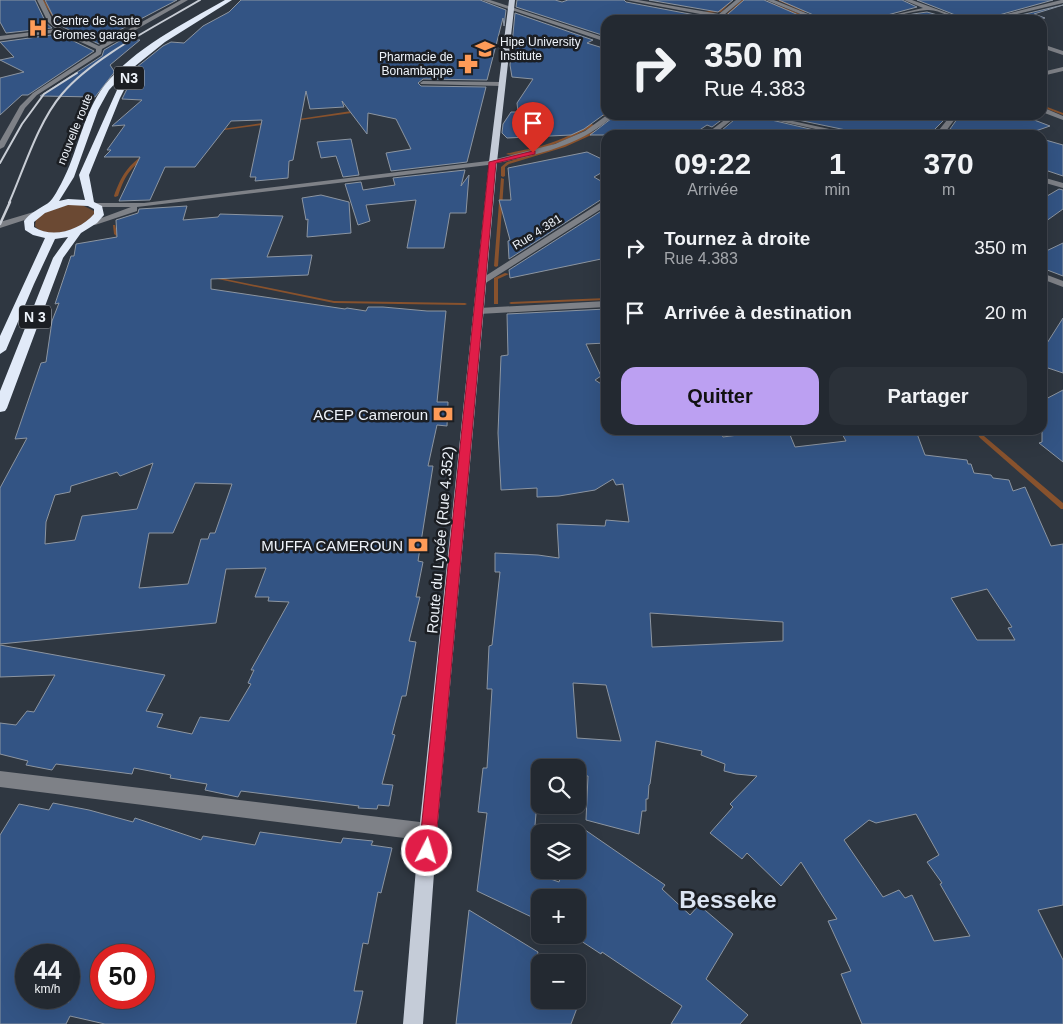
<!DOCTYPE html>
<html lang="fr">
<head>
<meta charset="utf-8">
<style>
  body { margin:0; font-family:Arial,sans-serif; background:#2b3139; color:#f1f3f6; height:100vh; display:flex; flex-direction:column; font-size:19px; white-space:nowrap }
  * { box-sizing:border-box; margin:0 }
  p { font-size:16px; color:#a3a6ab }
  .icon { flex:none; width:28px; height:28px; fill:none; stroke:currentColor; stroke-width:2; stroke-linecap:round; stroke-linejoin:round }
  .map { position:relative; flex:1; overflow:hidden }
  .drawer { position:absolute; left:601px; top:130px; width:446px; height:305px; display:flex; flex-direction:column; background:#232931; border-radius:15px; box-shadow:0 5px 20px #0002,0 0 0 1px #40454d }
  .drawer>* { flex:none }
  .guide { position:absolute; left:601px; top:15px; width:446px; height:105px; border-radius:15px; box-shadow:0 5px 20px #0002,0 0 0 1px #40454d; background:#232931; color:#f1f3f6; overflow:hidden }
  .fabs { position:absolute; left:531px; top:759px; display:grid; gap:10px }
  .fabs a { display:grid; place-items:center; width:55px; height:55px; border-radius:10px; background:#232931; box-shadow:0 5px 20px #0002,0 0 0 1px #40454d; font-size:25px }
  .speed { position:absolute; left:15px; top:944px; display:flex; gap:10px; font-size:25px; font-weight:700; text-align:center }
  .speed>* { display:grid; place-content:center; width:65px; height:65px; border-radius:50%; background:#232931; box-shadow:0 5px 20px #0002,0 0 0 1px #40454d; line-height:1 }
  .speed small { font-size:12px; font-weight:400 }
  .speed .limit { border:8px solid #d22; background:#fff; color:#111 }
  .pin { position:absolute; display:grid; place-items:center; width:42px; height:42px; color:#fff; margin:-51px -21px; border-radius:50% 50% 50% 0; rotate:-45deg; box-shadow:0 0 5px #0007 }
  .pin .icon { rotate:45deg }
  .me { position:absolute; width:55px; margin:-28px; rotate:5deg; stroke-linejoin:round; filter:drop-shadow(0 0 4px #0008) }
  .turn { display:flex; align-items:center; gap:18px; height:105px; padding:0 20px; font-size:22px }
  .turn .icon { width:65px; height:65px; stroke-width:2.5 }
  .turn b { display:block; font-size:35px; line-height:42px }
  .eta { display:flex; justify-content:space-evenly; align-items:center; height:85px; text-align:center }
  .eta b { font-size:30px; font-weight:700; line-height:35px }
  .button { display:flex; gap:10px; margin-top:auto; padding:10px 20px }
  .button a { flex:1; height:58px; border-radius:15px; background:#bca0f2; color:#111; font-size:20px; font-weight:700; line-height:58px; text-align:center }
  .button a+a { background:#2b3139; color:#f1f3f6 }
  ul { padding:0; list-style:none }
  li { display:flex; align-items:center; gap:15px; height:65px; padding:0 20px }
  li div { flex:1 }
  li b { display:block; font-size:19px }
  li em { font-style:normal }
  .map>svg:first-child { display:block }
  .green { fill:#6b4933 }
  .lines { fill:none; stroke-linecap:round; stroke-linejoin:round }
  .stream { fill:#88522d; fill-rule:evenodd }
  .building { fill:#335484; stroke:#8c95a1; fill-rule:evenodd }
  .minor { fill:#7e8187; fill-rule:evenodd }
  .major { fill:#c5ccd8; fill-rule:evenodd }
  .highway { fill:#e1eaf8; fill-rule:evenodd }
  .rail-far1 { stroke:#c8cdd5; stroke-width:2 }
  .rail { stroke:#c8cdd5; stroke-width:2.5 }
  .route { fill:#e11d48; stroke:#92132f }
  .labels { text-anchor:middle; dominant-baseline:central; stroke-width:5; stroke-linejoin:round; paint-order:stroke }
  .far-poi-label { font-size:12px; fill:#eef3fa; stroke:#1b1e23; text-anchor:start }
  .far-street-label { font-size:12px; fill:#eef3fa; stroke:#1b1e23 }
  .shield { fill:#1b1e23; stroke:#afb3ba; stroke-width:1 }
  .shield-label { font-size:14px; font-weight:bold; fill:#eef3fa }
  .poi-label { font-size:15px; fill:#eef3fa; stroke:#1b1e23; text-anchor:end }
  .street-label { font-size:15px; fill:#eef3fa; stroke:#1b1e23 }
  .near-district-label { font-size:24px; font-weight:bold; fill:#dbe4f2; stroke:#1b1e23 }
</style>
</head>
<body>
<div class="map">
<svg width="1063" height="1024" viewBox="0 0 1063 1024">
  <rect width="100%" height="100%" fill="#2f3741"/>
  <path class="green" d="M67,205h15l12,6v3c-9,14 -46,28 -59,12l1,-7 10,-7z"/>
  <g class="lines">
    <path class="stream" d="M42,0h2l14,22h-2z
      M731,0h2l-12,12 -17,1 -1,-1 16,-2z
      M742,0h2l-21,20h-3z
      M761,0h3l52,20h-3z
      M777,0h3l26,11 -2,1z
      M1042,105l21,8v2l-21,-8z
      M358,110h1v2l-65,9 -2,-1z
      M605,112h1v3l-3,1 -1,-1z
      M269,122h1v2l-53,7 -2,-1z
      M591,124l3,1c-16,11 -70,34 -88,29 9,-3 21,-4 31,-7 19,-5 37,-13 54,-23z
      M597,130l3,1 -35,16 -56,17 -4,3v9l-2,1 -2,-1v-9l6,-5 56,-17z
      M146,153l3,1c-19,15 -23,19 -31,42l-3,1 -1,-1c7,-20 14,-31 32,-43z
      M501,178l3,1 -6,87 -2,1 -2,-1z
      M113,225h2l2,8 8,5v2h-4l-7,-6z
      M505,273l4,1 -11,5v25h-4v-26z
      M211,276l123,25 131,2 2,1 -2,1 -131,-2 -121,-25 -2,-1z
      M606,298v2l-95,4 -2,-1 2,-1z
      M974,430h6l4,6 79,67v6h-2l-81,-71z"/>
  </g>
  <path class="building" d="M0,0h35l11,23 6,5 -46,5 -6,-11z
    M45,0h132l-65,34 2,1 -15,9 -36,-17 -8,-7z
    M241,0h239l26,10 -2,16 -1,-8 -16,62 -64,-1 -5,4 3,3 65,1 -19,75 -76,9 -5,-18 25,-4 -15,-30 -28,-6 -1,21 -25,-33 2,6 -34,2 -4,-18 -13,69 -4,1 -1,17 -33,3 1,-4h-6l12,-57 -31,1 -36,46h-30l-15,33 -31,1 21,-44h-36l7,-7h-4l18,-25 -13,1 30,-26 -20,-1 8,-16 10,-9v-6l-3,-1 26,-21 8,-4 13,1 19,-17 26,-14z
    M517,0h38l7,2 6,-2h56l2,2 85,16 -1,2h-104v13l-4,2 -86,-28z
    M649,0h84l-15,12z
    M744,0h20l46,20h-89z
    M779,0h123l15,7 -48,13h-44z
    M917,0h136l-72,20h-13z
    M1063,5l-29,9 11,4 -11,2h-34z
    M927,12l28,8h-68l26,-6z
    M515,13l78,27 -6,3 19,6v64l-22,16 -13,6 -64,3 -5,-5 1,-9 8,-12h7l-1,-9 16,-24 -21,-2 -2,-12z
    M59,34l35,17 -66,44h-6l-22,20v-37l24,-6 -24,-12 14,-3 -14,-15z
    M123,39l17,1 -30,25 4,6 2,-1 -21,27 -55,-1 62,-40 2,-6z
    M616,115h112l-16,12 -5,-2 -15,10h-102z
    M740,115h10l77,18 -1,2h-88l-16,-5z
    M774,115h175l-20,20h-59z
    M960,115h61l29,11 -26,9h-52l-22,-6z
    M351,139l8,36 -16,2 -7,-21 -15,2 -4,-16z
    M1042,139l21,6v31l-21,-7z
    M587,152l19,9v9l-12,7 12,7v15h-4l-93,60 -1,-18 2,-1 -11,-40h12l-3,-32z
    M465,170l-4,16 8,-11 -3,38h-16l-6,35h-37l9,-48 -50,5 4,16 -12,4 -13,-41 16,-2 2,8 32,-5 -2,-7z
    M1059,189l4,1v19l-21,15v-25z
    M321,195l28,7 2,31 -44,4 1,-18 -2,1 -4,-22z
    M187,206l-4,14 35,-3 2,-3 63,2 -16,41 45,-2 -4,20 -97,4v10l134,20 2,-1 19,3 2,-4h15l44,4h19l-9,91h11l-1,24 -10,-1 -9,41h5l-15,95 5,1 -7,35h4l-11,44 7,1 -10,54h-4l-10,38 3,1 -13,49 11,1 -4,21 -11,-1 -1,4 -19,-1 1,-2 -118,-15 -3,6 -33,-7 2,-6 -37,-6 1,-3 -37,-7 -2,6 -76,-10 -4,6 -26,-5 2,-4 -28,-7v-31l16,2 11,-14 7,1 21,-37 -55,2v-32l165,30 -19,36 17,3 -6,13 35,7 8,-17 29,4 22,-37 -3,-1 6,-13h-3l38,-68 -21,-1 1,-4h-14l11,-29 -40,1 -10,54 -216,21v-156l27,-50 -12,1 26,-76 5,-1 6,-41 7,-18 -4,1 16,-48h3l2,-12 41,-7 -1,-17 22,-7 1,-4zM153,463l-16,46 -55,7 -7,24 -30,4 1,-22 9,-27 15,-3 1,-6 46,-14 3,4zM195,483l37,1 -17,49h-5l-2,6h-7l-13,45 -49,4 10,-55h24z
    M606,208v50l-96,20 -1,-8z
    M1063,243v33l-21,-8v-15z
    M606,309v34l-20,1 15,32 -6,4 11,7v43h113l4,7 38,-5 -1,-2h28l7,17 51,-6 -6,-11 76,1 9,24 42,5 1,4h3l3,9 17,2 2,3 16,2 4,11 12,-4 26,59 12,-2v361l-25,5 25,50v64h-201l-21,-50 10,-3 -23,-50 9,-2 -36,-57 -20,24 -34,-33 -5,6 -32,-26 23,-26 -3,-3 27,-28 -21,-2 -12,-3 1,-7 -24,-9 1,-4 -46,-10 -6,43 -1,1 -1,14h-2v12h-4l-3,23 -53,-14 2,-44 -10,-1v-7h-38l-5,57h2l-6,47 28,10 4,-12h15v-45l87,60 -3,4 28,26 9,-10 34,29 -27,45 42,36 -8,9h-69l11,-18 -80,-54 -1,2 -23,-15v-41h-38v23l-63,-30 10,-78 -9,-1 5,-44h4l2,-31 3,-48h-5l2,-43 3,-1 8,-73h-5v-19l43,2 21,3 -2,-34 48,2 1,-6 23,2 -6,-38 -7,1 -3,-6 -18,11 -36,6 -22,1v-9l-36,2 -3,-57 3,-77 7,-1 -1,-41zM987,589l25,38 -4,1 7,12h-38l-26,-42zM650,613l133,9v19l-131,6zM573,683l33,2 15,56 -44,-3zM916,814l23,41 -12,7 15,21 -2,1 30,52 -36,5 -22,-46 -7,3 -6,-8 -16,7 -39,-57 25,-20 7,3z
    M1063,318v55l-21,-7v-15z
    M1063,390v72l-24,-19 3,-1v-41z
    M53,803l36,7 44,12 2,-4 66,22 2,-4 52,9 5,-13 81,11 2,-5 30,3 -2,4 21,3 -11,45 -3,-1 -10,52 -5,-1 -9,48h9l-7,33h-251l-35,-8 -4,8h-66v-189l19,-31 30,6zM26,955h43v47l-43,-4zM101,955h43v43h-43z
    M469,910l69,42 -2,9 4,2v37h40l-9,24h-115z"/>
  <g class="lines">
    <path class="minor" d="M37,0h6l10,21 9,8 37,17 82,-46h7l-86,49 -1,5 -64,41 -12,13 -21,39 -4,2v-8l20,-35 13,-13 63,-41v-3l-37,-17 -59,8v-4l56,-7 -8,-7z
      M482,0h8l116,38v4z
      M626,0h12l81,14 17,-14h6l-24,20h-6l4,-3z
      M766,0h8l49,20h-8z
      M904,0h8l54,20c-14,0 -26,-11 -39,-10 -19,1 -37,10 -56,10l52,-12z
      M1061,0h2v3l-71,17h-9z
      M1042,44l21,7v4l-21,-7z
      M1063,67v4l-21,5v-4z
      M423,81l78,1 3,2 -3,2 -80,-2 -1,-1z
      M1042,107l21,9v4l-21,-8z
      M607,115h7c-33,32 -83,41 -126,50l-351,42v4l-42,14 -7,-2 43,-16h-39v-4h52l344,-42 67,-17 30,-13z
      M731,115h7l-25,20h-8z
      M752,115h13l92,20h-14z
      M951,115h7l-15,20h-8z
      M1042,177l21,6v5l-21,-6z
      M603,201h3v5l-122,78h-6l-2,-2z
      M37,211l4,2 -1,2 -40,13v-6z
      M1042,273l21,8v6l-21,-8z
      M606,301v6l-127,7 -5,-3 5,-3z
      M0,771l428,52 6,3 3,6 -3,6 -6,3 -428,-54z"/>
    <path class="major" d="M509,0h6l-18,162 -60,670 -14,192h-20l16,-192 70,-670z"/>
    <path class="highway" d="M225,0h7l-67,42 -46,37 -10,11 -11,20 -24,67 -15,24 9,-2 17,1 -6,-25 42,-94 12,-12h6v4l-11,9 -8,16 -31,77 5,27 8,4 2,9 -7,8 -16,10 -18,25 -56,150 -2,3 -5,1v-21l53,-133 15,-21 -13,2 -21,45 -28,66 -6,4v-18l45,-98 -12,-3 -8,-5 -1,-9c6,-8 13,-11 21,-16 7,-3 12,-14 16,-21 17,-31 21,-69 43,-98 30,-38 79,-62 121,-86zM68,205l20,1 6,3v5c-14,16 -41,25 -60,13v-5l11,-9z"/>
    <path class="rail-far1" d="M0,163l22,-39 22,-30 33,-21
      M9,203c15,-34 29,-81 53,-109 31,-37 96,-69 138,-94"/>
    <path class="rail" d="M0,224l10,-22"/>
  </g>
  <path class="route" d="M533,151h2v3l-39,9 -61,688 -2,6 -6,2 -6,-2 -2,-6 70,-689z"/>
  <defs>
    <symbol id="hospital-bare" viewBox="-9 -9 18 18"><path d="M-5-5h3v3.5h4V-5h3V5h-3V1.5h-4V5h-3Z" fill="#fe9b58" stroke="#1b1e23" stroke-width="2.5" paint-order="stroke"/></symbol>
    <symbol id="university-bare" viewBox="-9 -9 18 18"><path d="M0-5L7-2L0 1L-7-2ZM-4 1L0 2.5L4 1V4Q0 6-4 4Z" fill="#fe9b58" stroke="#1b1e23" stroke-width="2.5" paint-order="stroke"/></symbol>
    <symbol id="pharmacy-bare" viewBox="-9 -9 18 18"><path d="M-2-6h4v4h4v4h-4v4h-4v-4h-4v-4h4Z" fill="#fe9b58" stroke="#1b1e23" stroke-width="2.5" paint-order="stroke"/></symbol>
    <symbol id="bank-bare" viewBox="-9 -9 18 18"><path d="M-6-4H6V4H-6ZM0-2.3a2.3 2.3 0 1 0 0 4.6a2.3 2.3 0 1 0 0-4.6Z" fill="#fe9b58" stroke="#1b1e23" stroke-width="2.5" paint-order="stroke"/></symbol>
  </defs>
  <g fill-rule="evenodd">
    <use href="#hospital-bare" x="24" y="14" width="28" height="28"/>
    <use href="#university-bare" x="471" y="35" width="28" height="28"/>
    <use href="#pharmacy-bare" x="454" y="50" width="28" height="28"/>
    <use href="#bank-bare" x="429" y="400" width="28" height="28"/>
    <use href="#bank-bare" x="404" y="531" width="28" height="28"/>
  </g>
  <g class="labels">
    <g class="far-poi-label">
      <text x="53" y="21">Centre de Sante<tspan x="53" dy="14">Gromes garage</tspan></text>
      <text x="500" y="42">Hipe University<tspan x="500" dy="14">Institute</tspan></text>
      <text x="453" y="57" text-anchor="end">Pharmacie de<tspan x="453" dy="14">Bonambappe</tspan></text>
    </g>
    <g class="far-street-label">
      <text transform="translate(75 129) rotate(-68)">nouvelle route</text>
      <text transform="translate(537 232) rotate(-32)">Rue 4.381</text>
    </g>
    <g class="shield">
      <rect x="114" y="66.5" width="30" height="23" rx="4"/>
      <rect x="19" y="305.5" width="32" height="23" rx="4"/>
    </g>
    <g class="shield-label">
      <text x="129" y="78">N3</text>
      <text x="35" y="317">N 3</text>
    </g>
    <g class="poi-label">
      <text x="428" y="414">ACEP Cameroun</text>
      <text x="403" y="545">MUFFA CAMEROUN</text>
    </g>
    <g class="street-label">
      <text transform="translate(440 540) rotate(-85)">Route du Lycée (Rue 4.352)</text>
    </g>
    <g class="near-district-label">
      <text x="728" y="899">Besseke</text>
    </g>
  </g>
</svg>
<div class="fabs">
<a><svg class="icon" aria-label="search" viewBox="0 0 24 24"><circle cx="10" cy="10" r="6"/><path d="M15 15l6 6"/></svg></a>
<a><svg class="icon" aria-label="layers" viewBox="0 0 24 24"><path d="M12 4l9 5-9 5-9-5zM3 14l9 5 9-5"/></svg></a>
<a>+</a>
<a>−</a>
</div>
<div class="speed"><div>44<small>km/h</small></div><div class="limit">50</div></div>
<div class="pin" style="left:533px;top:153px;background:#d93025"><svg class="icon" aria-label="arrive" viewBox="0 0 24 24"><path d="M6 21V4h12l-3 4 3 4H6"/></svg></div>
<svg class="me" style="left:427px;top:851px" viewBox="-20 -20 40 40"><circle r="17" fill="#e11d48" stroke="#fff" stroke-width="3"/><path d="M0-11L8 9 0 5-8 9z" fill="#fff"/></svg>
<div class="guide">
<div class="turn"><svg class="icon" aria-label="right" viewBox="0 0 24 24"><path d="M7 20v-9h11M14 6l5 5-5 5"/></svg><div><b>350 m</b>Rue 4.383</div></div>
</div>
<section class="drawer">
<div class="eta">
<div><b>09:22</b><p>Arrivée</p></div>
<div><b>1</b><p>min</p></div>
<div><b>370</b><p>m</p></div>
</div>
<ul>
<li><svg class="icon" aria-label="right" viewBox="0 0 24 24"><path d="M7 20v-9h11M14 6l5 5-5 5"/></svg><div><b>Tournez à droite</b><p>Rue 4.383</p></div><em>350 m</em></li>
<li><svg class="icon" aria-label="arrive" viewBox="0 0 24 24"><path d="M6 21V4h12l-3 4 3 4H6"/></svg><div><b>Arrivée à destination</b></div><em>20 m</em></li>
</ul>
<div class="button"><a>Quitter</a><a>Partager</a></div>
</section>
</div>
</body>
</html>
